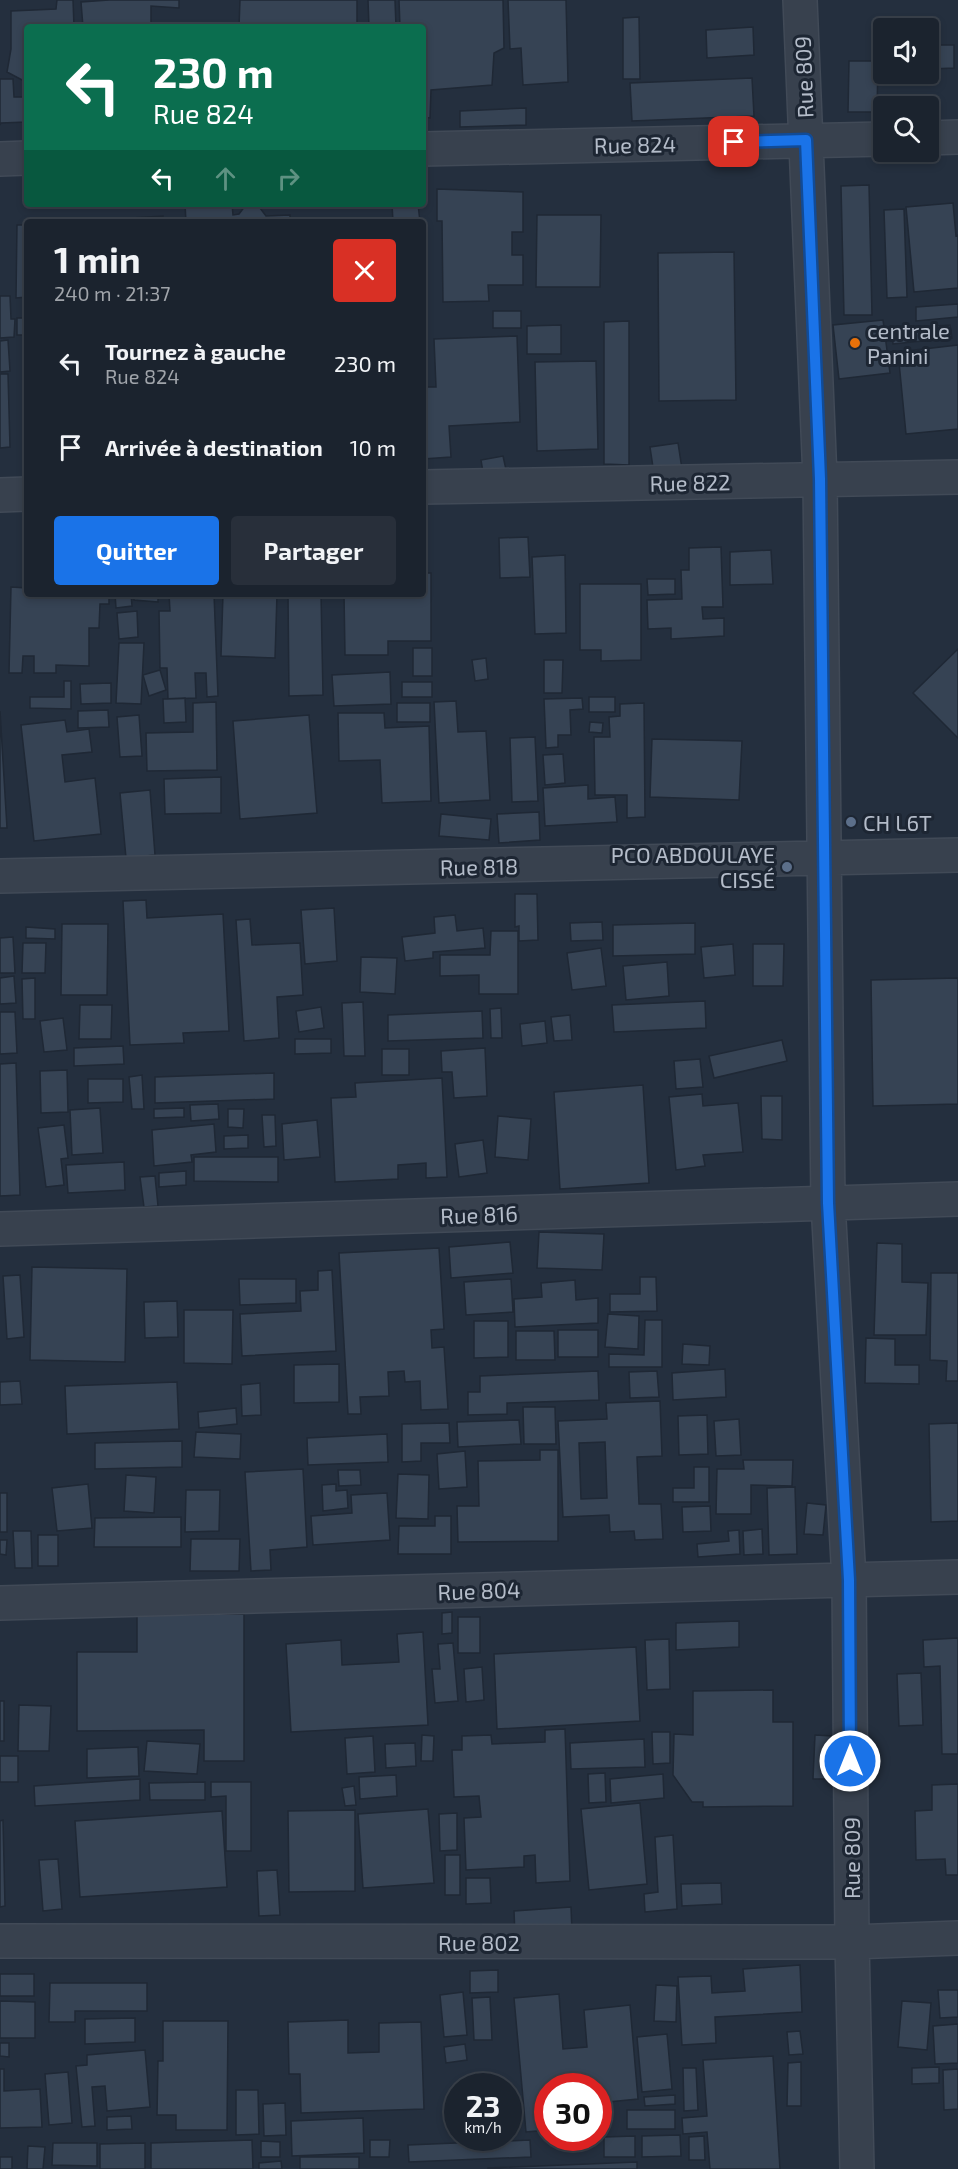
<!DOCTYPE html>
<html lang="fr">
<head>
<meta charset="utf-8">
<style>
  body { margin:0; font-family:"Exo 2",sans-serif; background:#282f3a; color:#f1f3f6; height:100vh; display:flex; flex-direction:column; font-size:22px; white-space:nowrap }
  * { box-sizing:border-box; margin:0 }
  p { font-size:20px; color:#a0a4aa }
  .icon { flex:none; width:33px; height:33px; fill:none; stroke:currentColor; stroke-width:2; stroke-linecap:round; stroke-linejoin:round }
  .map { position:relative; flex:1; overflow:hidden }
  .side { position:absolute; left:24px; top:219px; width:402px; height:378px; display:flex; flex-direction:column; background:#1b232e; border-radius:6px; box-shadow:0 3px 9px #0003,0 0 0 2px #39404a }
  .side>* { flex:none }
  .top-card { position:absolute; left:24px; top:24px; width:402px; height:183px; border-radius:6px; box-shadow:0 3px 9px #0003,0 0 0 2px #39404a; background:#0b6e4f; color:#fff; overflow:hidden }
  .controls { position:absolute; left:873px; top:18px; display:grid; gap:12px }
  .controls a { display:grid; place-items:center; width:66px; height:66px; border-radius:6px; background:#1b232e; box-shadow:0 3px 9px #0003,0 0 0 2px #39404a; font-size:30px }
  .speed { position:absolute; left:444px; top:2073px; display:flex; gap:12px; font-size:30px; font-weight:700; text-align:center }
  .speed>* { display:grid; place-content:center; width:78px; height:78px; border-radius:50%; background:#1b232e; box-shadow:0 3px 9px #0003,0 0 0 2px #39404a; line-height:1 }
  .speed small { font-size:15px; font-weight:400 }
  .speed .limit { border:9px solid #d22; background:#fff; color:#111 }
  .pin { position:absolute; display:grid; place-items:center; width:51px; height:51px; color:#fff; margin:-26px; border-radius:12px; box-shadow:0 3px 9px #0006 }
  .me { position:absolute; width:66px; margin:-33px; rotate:0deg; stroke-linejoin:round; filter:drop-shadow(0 0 4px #0008) }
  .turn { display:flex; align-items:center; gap:21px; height:126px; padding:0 30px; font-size:27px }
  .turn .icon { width:78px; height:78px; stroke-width:2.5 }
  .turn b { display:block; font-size:42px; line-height:51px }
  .lanes { display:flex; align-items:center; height:57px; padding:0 30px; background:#0003; justify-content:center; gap:30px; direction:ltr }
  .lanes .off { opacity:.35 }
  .round { display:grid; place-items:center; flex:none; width:63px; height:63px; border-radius:6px; background:#282f3a }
  .head { display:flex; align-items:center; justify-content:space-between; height:102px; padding:0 30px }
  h1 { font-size:36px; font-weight:700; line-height:45px }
  .action { display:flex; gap:12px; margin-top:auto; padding:12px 30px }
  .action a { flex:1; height:69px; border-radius:6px; background:#1a73e8; color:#fff; font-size:24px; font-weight:700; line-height:69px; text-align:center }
  .action a+a { background:#282f3a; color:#f1f3f6 }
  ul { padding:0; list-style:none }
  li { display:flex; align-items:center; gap:18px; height:84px; padding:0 30px }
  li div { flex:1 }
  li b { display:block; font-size:22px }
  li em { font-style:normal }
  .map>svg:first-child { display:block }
  .building { fill:#364354; stroke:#1f2835; stroke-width:1.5; fill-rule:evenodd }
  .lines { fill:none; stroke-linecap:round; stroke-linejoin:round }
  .minor-casing { stroke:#414a57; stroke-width:36 }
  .minor { stroke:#38414e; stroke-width:33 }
  .route-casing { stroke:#114b97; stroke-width:15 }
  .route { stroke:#1a73e8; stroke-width:10 }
  .food-dot { fill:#e8710a; stroke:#1d2633; stroke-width:2 }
  .service-dot { fill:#5c6f8a; stroke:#1d2633; stroke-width:2 }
  .labels { text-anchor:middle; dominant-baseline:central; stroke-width:6; stroke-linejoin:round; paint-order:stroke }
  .street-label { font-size:22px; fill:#b4bcc9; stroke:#1d2633 }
  .poi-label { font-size:22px; fill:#b4bcc9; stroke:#1d2633; text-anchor:start }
</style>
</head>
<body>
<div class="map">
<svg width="958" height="2169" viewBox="0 0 958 2169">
  <rect width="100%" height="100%" fill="#242f3e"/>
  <path class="building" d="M57,0h16l1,27h-47v59l-1,-4 -19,-10 4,-23v-38l45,-2z
    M109,0h70v8l-28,-2v21h-68l-2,-25z
    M240,0h117v27h-118z
    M368,0h27l1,27h-27z
    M399,0h104l1,48 -10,5 -2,32 -61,5 -1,28 -7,-1v-90h-23z
    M508,0h58l2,82 -45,3 -2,-37 -11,1z
    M639,17l1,62h-17v-61z
    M753,27l1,28 -47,3 -1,-28z
    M931,45h23v23l-23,1z
    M849,61h29l-1,51h-29z
    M752,78l2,38 -122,5 -2,-38z
    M0,79h13l1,18h13v25l-26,1 -1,2z
    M526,108v17l-66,2v-16z
    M869,185l3,130h-28l-3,-129z
    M437,189l86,3v40h-11v23h11v30h-35l1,16 -46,1 -1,-81h-5z
    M953,203l3,33 2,-1v53l-44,4 -8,-85z
    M185,204h47l1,11 6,-1 6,-8 12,-2 9,12 24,-1v7h-104z
    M392,204h26l2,18h-27z
    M904,209l3,88 -20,1 -3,-88z
    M537,215h64l-1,72h-64z
    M163,216l-1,6h-95z
    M17,225h10v72l-11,1z
    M734,252l2,148 -77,1 -1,-148z
    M0,296h10l1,23h4l-1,18 -14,1z
    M958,304v13l-42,4v-14z
    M493,311h28v17h-28z
    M17,318h10v17h-10z
    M883,320l7,53 -51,6 -6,-54z
    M629,321v144l-25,-1v-142z
    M561,325v29h-34v-28z
    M950,325l2,13 -59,6 -1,-15z
    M517,336l3,86 -71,4 2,31 -28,2v-72h13l-2,-48z
    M8,340l2,31 -10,1v-31z
    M958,345v84l-52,5 -8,-82z
    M596,361l2,88 -61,2 -2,-89z
    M0,374h8l2,73 -10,1z
    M678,443l4,26 -28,5 -4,-27z
    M503,456l4,18 -23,4 -3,-18z
    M528,537l2,40 -30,1 -1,-40z
    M721,547l2,60h-21l1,12 21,-1v18l-53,3v-11l-23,1 -1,-29 35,-1 -1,-29h8v-22z
    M771,550l2,34 -43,1v-33z
    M565,555l1,78 -31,1 -3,-77z
    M423,573h8v68h-43v14h-43l-1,-61h79z
    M647,579h28v15l-27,1z
    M580,584h61v76l-40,1v-11h-21z
    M11,587l16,1v6h82v10h-9l-1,24h-10v38l-33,-1v8h-22v-17h-11l-1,17h-13z
    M115,594h16l1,12 -16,2z
    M134,594h24v8l-24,-2z
    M169,594h45l4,102 -11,1 -1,-24h-11l1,25 -28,1 -1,-31h-7l-1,-57h11z
    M223,594h54l-2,64 -54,-2z
    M288,594h33l2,101 -34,1z
    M137,611l1,26 -19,2 -2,-26z
    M119,643h25l-3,61 -25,-1z
    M413,648h19v28h-19z
    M958,649v89l-45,-45z
    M486,658l2,21 -13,2 -3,-21z
    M544,660h19l-1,33h-18z
    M160,670l6,20 -17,6 -6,-21z
    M390,672l1,32 -57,2 -2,-31z
    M64,681h7v28l-41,-1v-11h34z
    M402,682h30v15h-30z
    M111,683v20l-30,1 -1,-20z
    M589,697h26v15h-26z
    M185,698l1,24 -22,1 -1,-24z
    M582,698l1,11 -13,1 1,25h-13v12l-12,1 -2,-49z
    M456,701l2,31 28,-1 4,69 -51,3 -5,-101z
    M216,702l1,68 -70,1 -1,-38 47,-1v-29z
    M397,703h33v19h-33z
    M644,703l1,114 -18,1v-23h-32l-1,-58h16l-1,-20 11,-1v-12z
    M108,710l1,17 -31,1v-17z
    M0,711l7,117h-7z
    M338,713h46l1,15 44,-2 2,75 -49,2 -2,-43 -41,1z
    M139,715l3,41 -22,1 -3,-40z
    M309,715l8,98 -77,6 -7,-98z
    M65,720l2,12 22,-3 3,23 -30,3 3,27 30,-4 6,56 -67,7 -13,-116z
    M590,722l13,1 -1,10 -13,-1z
    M535,737l3,64 -26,1 -2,-64z
    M652,739l90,2 -3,59 -89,-3z
    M563,754l2,29 -20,2 -2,-30z
    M221,777v36l-56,1 -1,-35z
    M588,785v14l27,-2 2,25 -72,4 -2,-38z
    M150,790l5,65 -29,3 -6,-65z
    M539,812l1,28 -41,3 -2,-29z
    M441,814l50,5 -2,21 -50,-4z
    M515,894h22l1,46 -19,1v-15l-4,1z
    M146,900l1,18 76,-4 6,117 -46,2 1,10 -54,2 -7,-144z
    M334,908l3,53 -32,3 -4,-54z
    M455,915l2,16 26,-3 2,20 -52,4v6l-28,3 -3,-24 33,-4 -1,-16z
    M250,919l2,26 48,-2 3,52 -26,2 2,41 -35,3 -8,-121z
    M602,922l1,18 -32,1 -1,-18z
    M695,923v31l-82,2v-31z
    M62,924h46l-1,71h-46z
    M26,927l29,2v10l-29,-1z
    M491,931h27v63h-39v-19l-39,1v-21h50z
    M13,937l2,36h-15v-35z
    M23,943h23l-1,30h-23z
    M733,944l2,31 -31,3 -3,-31z
    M753,944h31l-1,42h-30z
    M601,948l5,38 -34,4 -5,-37z
    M361,957l36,1 -2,36 -35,-2z
    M667,962l2,34 -43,4 -3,-34z
    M14,976l2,27 -16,1v-26z
    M35,978v41h-12l-1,-40z
    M958,978v126l-85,2 -2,-126z
    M705,1001l1,27 -92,4 -2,-27z
    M363,1002l2,54h-21l-2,-53z
    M80,1005h32l-1,34h-32z
    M321,1007l3,21 -25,4 -3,-21z
    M501,1008l1,30h-11l-1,-29z
    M482,1011l1,27 -95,3v-26z
    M0,1012h15l2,41 -17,1z
    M570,1015l2,25 -18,1 -3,-24z
    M63,1018l4,32 -23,2 -4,-31z
    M545,1021l2,22 -25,3 -2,-22z
    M295,1039h36v14l-36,1z
    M782,1040l5,21 -73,17 -5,-22z
    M123,1046l1,18 -50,2v-18z
    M485,1048l2,48 -33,2 -2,-26h-10l-1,-21z
    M382,1049h27v26h-27z
    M700,1059l3,28 -27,2 -2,-28z
    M16,1063l4,132 -20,1v-132z
    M67,1070l1,42 -27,1 -1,-42z
    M274,1073v26l-119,4v-26z
    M142,1075l2,34h-12l-3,-32z
    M442,1078l5,99 -21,1v-15l-28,2v14l-63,3 -4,-84 25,-1 -1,-14z
    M88,1079h35v23l-35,1z
    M643,1085l6,98 -89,6 -6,-97z
    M702,1094l1,12 35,-3 5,49 -40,3 2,11 -29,4 -7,-73z
    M761,1096h21v44l-20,-1z
    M218,1104l1,15 -28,2 -1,-16z
    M100,1108l3,45 -31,2 -2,-45z
    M184,1108v9l-30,1v-9z
    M228,1109h16l-1,19 -15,-1z
    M262,1115h13l1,31 -12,1z
    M498,1116l33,3 -3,41 -33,-3z
    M317,1120l3,37 -36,3 -2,-36z
    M214,1124l2,28 -25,3 1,7 -38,4 -2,-36z
    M64,1125l4,33 -7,1 3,26 -18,2 -8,-59z
    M248,1135v13l-24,1v-13z
    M483,1140l4,33 -28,4 -4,-33z
    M194,1157h84v25l-84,-1z
    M124,1162l1,28 -57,3 -2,-28z
    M186,1171v14l-27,2v-14z
    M155,1176l3,30 -14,1 -4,-30z
    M539,1232l65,2 -2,36 -65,-2z
    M510,1242l3,31 -62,5 -2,-31z
    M877,1243l25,1v38l26,1 -2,52h-52z
    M439,1248l5,81 -13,1 1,18 12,-1 4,62 -27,1 -1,-29 -15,1 -1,-11 -16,1 1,24 -29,1 1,17h-13l-9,-161z
    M32,1267l95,2 -2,93 -95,-2z
    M332,1270l4,81 -94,5 -2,-42 61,-3 -1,-20 18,-1v-19z
    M931,1273h27v108h-12l1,-20 -17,-1z
    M20,1275l4,62 -17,2 -4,-63z
    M640,1277h16l1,34 -47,1v-18h30z
    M239,1279h57v24l-56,2z
    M511,1279l2,33 -47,3 -2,-33z
    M575,1280l1,20 22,-2v25l-83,4 -1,-28 28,-2 -1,-14z
    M177,1301l1,36 -33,1 -1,-36z
    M184,1310h49l-1,54 -48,-1z
    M608,1314l31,2 -1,33 -33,-2z
    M645,1320h17v47h-53v-13l35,1z
    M474,1321h34v36l-34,1z
    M558,1330h40v27h-40z
    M516,1331h38l1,29h-39z
    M866,1338l29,1v26h24v19l-54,-1z
    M683,1344l27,2 -1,19 -27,-1z
    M339,1364v38l-45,1v-38z
    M725,1369l1,28 -53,3 -1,-27z
    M598,1371l1,29 -92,3v11l-39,1v-23h12v-16z
    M657,1371l2,26 -29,1 -1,-26z
    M20,1381l2,23 -22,1v-23z
    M177,1382l2,47 -112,5 -2,-48z
    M260,1383l1,32 -19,1 -1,-31z
    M660,1401l2,55 -25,1 2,47h22l2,35 -28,1 -1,-9 -24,1 -1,-17 -46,2 -5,-96 49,-2 -1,-16zM605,1442l2,56 -26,1 -2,-56z
    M523,1407h32l1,37h-32z
    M236,1408l1,16 -38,4 -1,-16z
    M707,1415l1,39 -29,1 -1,-39z
    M739,1419l2,36 -25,1 -2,-35z
    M519,1420l2,24 -63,3 -1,-25z
    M449,1423l1,20h-29v18l-19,1v-38z
    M958,1423v98l-27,1 -2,-98z
    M196,1432l45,2 -1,25 -46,-2z
    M387,1434l1,28 -80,3 -1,-27z
    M182,1441v26l-87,2v-26z
    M540,1450h18v91l-100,1 -1,-36h22l-1,-45 62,-1z
    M465,1451l2,36 -28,2 -2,-35z
    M743,1460h50l-1,26 -41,-1v29h-35l1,-45h27z
    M694,1467h15v35h-36v-14h21z
    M303,1469l4,78 -37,3 1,20 -20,1 -6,-99z
    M338,1470h22l1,15 -22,1z
    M398,1474l31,1 -1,44 -32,-1z
    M126,1475l30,2 -2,36 -30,-2z
    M88,1484l4,44 -35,3 -5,-43z
    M336,1484v7l11,-1 1,18 -25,3 -1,-26z
    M795,1487l2,67 -28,1 -2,-67z
    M186,1490h34l-1,41 -34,1z
    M0,1493h7v39h-7z
    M387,1493l3,47 -77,5 -2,-29 41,-3 -1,-18z
    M807,1503l19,2 -3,30 -19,-1z
    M710,1506l1,25 -28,1 -1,-25z
    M435,1516h16v38h-53l1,-28h36z
    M181,1517v30h-87l1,-29z
    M762,1529l1,25 -19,1 -1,-24z
    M739,1530l1,24 -42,3 -1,-13 32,-3 -1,-10z
    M13,1531h18l1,37h-17z
    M38,1535h20v31h-20z
    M191,1539h49l-1,32h-49z
    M0,1540h7l-1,15 -6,-1z
    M452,1612v21l-10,1v-21z
    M244,1614v147h-40v-31l-127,1v-79h60v-37z
    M458,1617h22v36h-22z
    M739,1621v26l-63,3v-27z
    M423,1632l5,93 -137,7 -5,-88 55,-4 1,25 57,-3 -2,-28z
    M958,1638v116h-16l-2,-88 -16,1 -1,-27z
    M669,1639l1,50 -23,1 -2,-50z
    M453,1643l5,58 -23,2 -3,-34h8l-2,-25z
    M636,1647l4,74 -143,8 -3,-75z
    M482,1667l2,33 -18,2 -2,-33z
    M921,1673l2,52 -24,1 -2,-52z
    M773,1690v32h20v84l-90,1v-5h-11l-19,-27 1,-41 19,1v-44z
    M0,1701h4v40h-4z
    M19,1705l32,1 -2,45h-31z
    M565,1729l5,152 -34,2 -1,-28 -11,1v11l-58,3 -2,-52 17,-1 -2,-21 -25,1 -2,-47h10v-14l29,-1 1,9 53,-2v-12z
    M652,1732h18v31l-17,1z
    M422,1735l12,1 -1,25h-12z
    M815,1735l17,1 -2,43h-17z
    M373,1736l2,36 -28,2 -2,-36z
    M644,1739l1,28 -74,2 -1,-26z
    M147,1741l53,3 -3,30 -53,-3z
    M415,1743l1,23 -30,2 -1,-24z
    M138,1747l1,29 -52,2v-29z
    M0,1756h18v26h-18z
    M605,1773l1,29 -17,1 -1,-29z
    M663,1774l1,24 -53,5 -1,-24z
    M396,1775l1,21 -37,3 -1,-22z
    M140,1779v21l-105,6 -1,-20z
    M205,1782v18h-55l-1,-17z
    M211,1782h40v69h-25v-55l-15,1z
    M958,1784v91h-12l-1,-16 -29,1 -1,-49 17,-1v-25z
    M354,1786l2,19 -11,1 -3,-18z
    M640,1803l7,81 -58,6 -8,-81z
    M428,1809l6,74 -71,5 -5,-74z
    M355,1810v81l-66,1 -1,-81z
    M222,1811l5,76 -147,10 -5,-76z
    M457,1813v37l-17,1 -1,-37z
    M3,1820l2,86 -5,1v-86z
    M673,1835l4,74 -32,3 -1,-18 14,-2 -3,-55z
    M445,1855h15v40h-15z
    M58,1859l4,50 -19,2 -4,-51z
    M277,1870l3,45 -21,1 -2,-45z
    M466,1878h24l1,25 -25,1z
    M721,1883l1,21 -40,2 -1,-22z
    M571,1907l1,25 -57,3 -1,-24z
    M800,1965l2,47 -87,5 1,26 -34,2 -4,-68 33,-1 1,17 33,-2 -2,-22z
    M498,1970v22l-28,1v-22z
    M0,1974h34v22h-34z
    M50,1983h97v28h-72v11h-26z
    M656,1985l21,1 -1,36 -22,-1z
    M938,1990h20v27l-18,1z
    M463,1992l4,43 -23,2 -4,-42z
    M559,1994l4,55 24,-2 -3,-37 46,-5 8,94 -40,4v-17h-50v44l-22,2 -12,-134z
    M490,1997l2,43h-18l-2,-42z
    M0,2001l35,1v36h-35z
    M902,2001l29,2 -4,47 -29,-3z
    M135,2018v24l-50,2v-25z
    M348,2020v33l31,-1v-29l42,-1 3,87 -123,4 -1,-39h-11l-1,-52z
    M163,2021h65l-1,109h-51v-15h-19l1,-54h5z
    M958,2024v39l-23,1 -2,-38z
    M800,2031l3,23 -14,1 -2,-23z
    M667,2034l5,55 -30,3 -5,-55z
    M0,2043h9v14l-9,-1z
    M465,2044l2,16 -21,3 -2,-16z
    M145,2050l5,57 -43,4 -2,-25 -13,1 3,39 -13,1 -6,-61 11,-1v-10z
    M773,2056l7,113h-70l-3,-37 -24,2 -1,-16 25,-2 -4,-56z
    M801,2062v44h-14l1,-43z
    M939,2067v16l-27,1v-16z
    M683,2068h13l2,42 -14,1z
    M0,2069h4v22l36,-2 2,38 -42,1z
    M958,2069v40l-14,1 -1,-40z
    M68,2072l4,51 -23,2 -4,-51z
    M236,2090h22l1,44 -23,1z
    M675,2095v9l-30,2 -1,-9z
    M285,2103l1,32 -22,1 -1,-32z
    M627,2110h48v19h-48z
    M131,2116l1,13 -25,1v-13z
    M363,2118l1,35 -72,3 -1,-35z
    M680,2135l1,21 -39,1v-21z
    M635,2136v21h-31v-20z
    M704,2136l1,24h-16v-23z
    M252,2140l1,29h-102v-26z
    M370,2140h20l-1,17h-19z
    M530,2140l1,17 -122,5 -1,-17z
    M261,2141l19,1v15h-19z
    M53,2143h44v23l-45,-1z
    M145,2143v26h-45v-25z
    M28,2146l17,1 -2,22h-16z
    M0,2157h12v12h-12z
    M300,2157h59v12h-59z
    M281,2161l1,8h-23v-6z
    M637,2162v7h-149v-1z"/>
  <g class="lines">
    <defs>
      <path id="minor" d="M800,0l20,479 8,724 21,377 3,362 5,227
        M928,138l30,-1
        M423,149l461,-10
        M0,159l27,-1
        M423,487l535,-10
        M0,495l27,-1
        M0,876l958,-21
        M0,1229l958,-30
        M0,1603l958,-26
        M0,1941l852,1 106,-4"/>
    </defs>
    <use href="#minor" class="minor-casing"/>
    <use href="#minor" class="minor"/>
  </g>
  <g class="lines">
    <defs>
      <path id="route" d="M734,142l72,-2 14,339 8,724 21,377 1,181"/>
    </defs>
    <use href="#route" class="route-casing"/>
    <use href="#route" class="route"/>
  </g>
  <circle class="food-dot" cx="855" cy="343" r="6"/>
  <g class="service-dot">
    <circle cx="851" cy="822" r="6"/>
    <circle cx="787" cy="867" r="6"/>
  </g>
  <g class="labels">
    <g class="street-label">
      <text transform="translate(803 77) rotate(-92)">Rue 809</text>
      <text transform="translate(635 144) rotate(-1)">Rue 824</text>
      <text transform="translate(690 482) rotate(-1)">Rue 822</text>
      <text transform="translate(479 866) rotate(-1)">Rue 818</text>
      <text transform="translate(479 1214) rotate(-2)">Rue 816</text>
      <text transform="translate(479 1590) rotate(-2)">Rue 804</text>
      <text transform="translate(851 1858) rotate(-90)">Rue 809</text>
      <text x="479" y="1942">Rue 802</text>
    </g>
    <g class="poi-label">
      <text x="867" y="330">centrale<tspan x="867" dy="25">Panini</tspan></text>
      <text x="863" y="822">CH L6T</text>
      <text x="775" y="854" text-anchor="end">PCO ABDOULAYE<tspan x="775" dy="25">CISSÉ</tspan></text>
    </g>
  </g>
</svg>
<div class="controls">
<a><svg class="icon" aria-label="sound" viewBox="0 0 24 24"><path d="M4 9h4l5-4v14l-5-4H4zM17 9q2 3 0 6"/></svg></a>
<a><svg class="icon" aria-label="search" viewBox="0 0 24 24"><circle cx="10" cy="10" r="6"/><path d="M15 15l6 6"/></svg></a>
</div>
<div class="speed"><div>23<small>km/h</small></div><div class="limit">30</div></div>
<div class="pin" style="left:734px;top:142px;background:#d93025"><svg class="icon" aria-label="arrive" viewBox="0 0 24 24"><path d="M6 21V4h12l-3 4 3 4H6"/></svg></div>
<svg class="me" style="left:850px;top:1761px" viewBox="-20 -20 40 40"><circle r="17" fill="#1a73e8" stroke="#fff" stroke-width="3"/><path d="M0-11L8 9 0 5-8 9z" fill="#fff"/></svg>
<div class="top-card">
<div class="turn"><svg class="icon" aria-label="left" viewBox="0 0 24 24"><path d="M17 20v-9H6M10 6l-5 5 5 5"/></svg><div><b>230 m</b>Rue 824</div></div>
<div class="lanes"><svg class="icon" aria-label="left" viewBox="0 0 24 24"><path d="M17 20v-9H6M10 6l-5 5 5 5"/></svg><svg class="icon off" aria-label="ahead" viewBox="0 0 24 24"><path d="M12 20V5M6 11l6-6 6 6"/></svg><svg class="icon off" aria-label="right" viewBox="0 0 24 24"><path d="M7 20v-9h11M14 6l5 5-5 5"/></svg></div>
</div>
<section class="side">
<div class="head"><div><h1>1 min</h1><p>240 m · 21:37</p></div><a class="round" style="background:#d93025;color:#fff"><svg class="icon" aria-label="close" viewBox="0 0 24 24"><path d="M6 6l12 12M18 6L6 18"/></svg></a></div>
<ul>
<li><svg class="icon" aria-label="left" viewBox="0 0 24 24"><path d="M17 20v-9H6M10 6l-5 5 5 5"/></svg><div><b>Tournez à gauche</b><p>Rue 824</p></div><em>230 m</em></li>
<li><svg class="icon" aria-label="arrive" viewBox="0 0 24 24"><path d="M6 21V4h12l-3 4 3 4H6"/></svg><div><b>Arrivée à destination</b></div><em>10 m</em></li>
</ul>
<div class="action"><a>Quitter</a><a>Partager</a></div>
</section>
</div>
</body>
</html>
